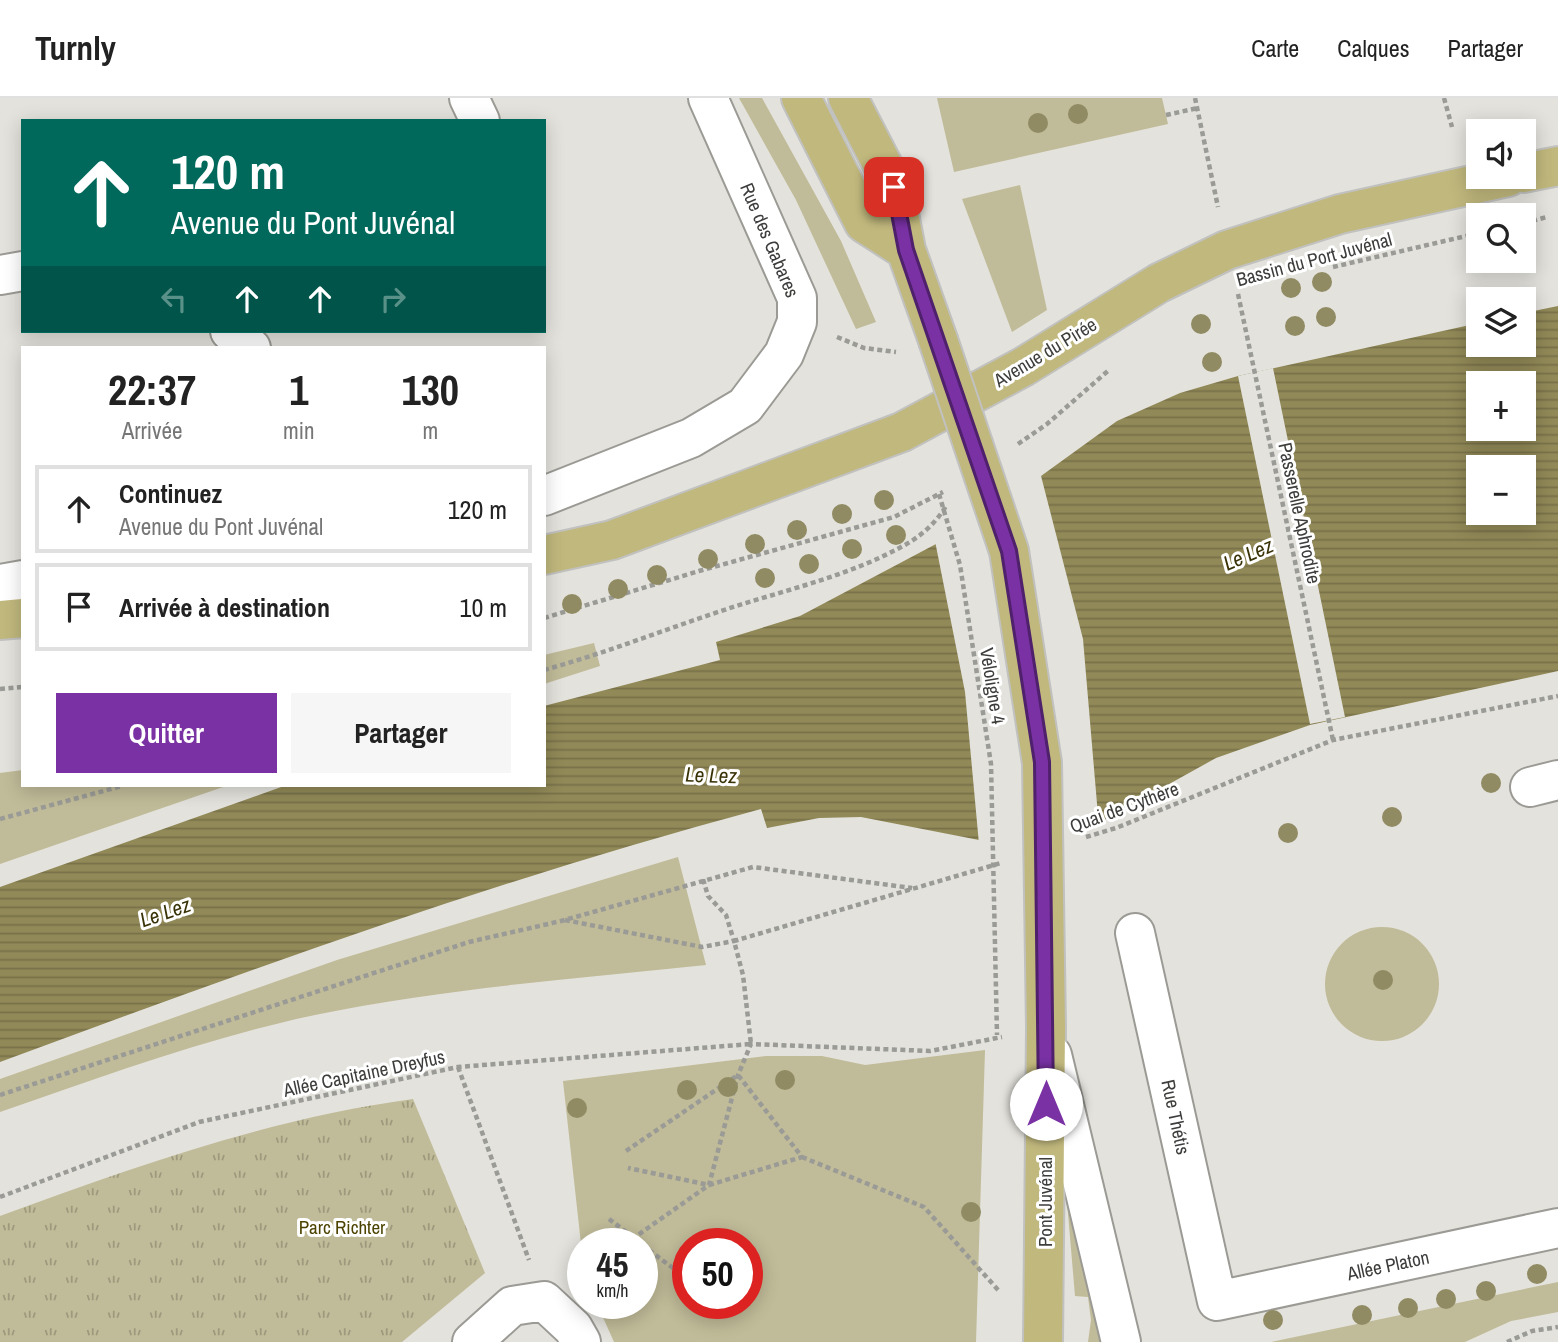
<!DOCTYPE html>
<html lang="fr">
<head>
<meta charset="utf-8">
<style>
  body { margin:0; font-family:"Archivo Narrow",sans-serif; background:#f6f6f6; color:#222; height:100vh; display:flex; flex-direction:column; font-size:26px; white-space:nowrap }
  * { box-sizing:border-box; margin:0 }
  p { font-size:23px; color:#767676 }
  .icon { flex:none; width:38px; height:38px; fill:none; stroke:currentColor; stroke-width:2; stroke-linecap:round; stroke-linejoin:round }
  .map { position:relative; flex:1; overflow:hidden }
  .details { position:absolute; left:21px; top:248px; width:525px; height:441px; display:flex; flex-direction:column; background:#fff; border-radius:0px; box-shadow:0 4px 18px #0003 }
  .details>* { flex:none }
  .banner { position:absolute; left:21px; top:21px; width:525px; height:214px; border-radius:0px; box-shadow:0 4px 18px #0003; background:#00695c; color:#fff; overflow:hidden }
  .controls { position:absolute; left:1466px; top:21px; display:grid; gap:14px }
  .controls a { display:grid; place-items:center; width:70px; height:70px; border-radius:0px; background:#fff; box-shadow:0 4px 18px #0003; font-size:35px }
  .speed { position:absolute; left:567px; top:1130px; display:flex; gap:14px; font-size:35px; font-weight:700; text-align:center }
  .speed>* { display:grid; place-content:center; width:91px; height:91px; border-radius:50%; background:#fff; box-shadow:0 4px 18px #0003; line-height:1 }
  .speed small { font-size:18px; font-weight:400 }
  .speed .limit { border:10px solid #d22; background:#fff; color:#111 }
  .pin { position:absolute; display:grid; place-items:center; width:60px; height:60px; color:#fff; margin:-30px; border-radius:14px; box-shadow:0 4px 10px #0006 }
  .me { position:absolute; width:77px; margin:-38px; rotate:0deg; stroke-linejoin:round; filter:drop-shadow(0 0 5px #0008) }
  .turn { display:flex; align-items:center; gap:24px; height:147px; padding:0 35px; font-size:32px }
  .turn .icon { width:91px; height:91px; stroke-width:2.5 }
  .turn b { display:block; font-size:49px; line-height:60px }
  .lanes { display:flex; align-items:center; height:66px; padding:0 35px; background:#0003; justify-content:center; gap:35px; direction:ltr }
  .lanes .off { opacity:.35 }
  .eta { display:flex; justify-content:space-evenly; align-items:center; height:119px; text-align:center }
  .eta b { font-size:42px; font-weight:700; line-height:49px }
  .primary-button { display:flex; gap:14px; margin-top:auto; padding:14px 35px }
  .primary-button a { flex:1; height:80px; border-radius:0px; background:#7931a4; color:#fff; font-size:28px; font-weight:700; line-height:80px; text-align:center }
  .primary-button a+a { background:#f6f6f6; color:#222 }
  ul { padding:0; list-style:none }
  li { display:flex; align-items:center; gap:21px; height:88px; margin:0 14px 10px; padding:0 21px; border:4px solid #e0e0e0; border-radius:0px }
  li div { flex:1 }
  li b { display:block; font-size:26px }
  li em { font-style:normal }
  header { display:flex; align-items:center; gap:42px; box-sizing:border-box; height:98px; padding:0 35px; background:#fff; border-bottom:2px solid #e0e0e0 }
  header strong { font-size:33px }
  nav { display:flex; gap:38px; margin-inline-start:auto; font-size:24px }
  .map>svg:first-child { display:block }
  .grass { fill:#c0bb98; fill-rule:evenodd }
  .park { fill:url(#park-tufts) }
  .water { fill:url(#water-rules); fill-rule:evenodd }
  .pier { fill:#e3e2dc }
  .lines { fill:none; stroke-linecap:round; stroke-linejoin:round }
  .minor-casing { stroke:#9b9a94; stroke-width:42 }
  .major-casing { stroke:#c1c1c0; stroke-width:42 }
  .path { stroke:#9a9a96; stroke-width:4.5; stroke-dasharray:5 3.5; stroke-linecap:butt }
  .minor { stroke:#fff; stroke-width:38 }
  .major { stroke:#c1b87d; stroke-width:38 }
  .major-bridge-casing { stroke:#c1c1c0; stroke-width:42; stroke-linecap:butt }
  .path-bridge { stroke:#9a9a96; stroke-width:4.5; stroke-dasharray:5 3.5; stroke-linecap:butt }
  .major-bridge { stroke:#c1b87d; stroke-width:38 }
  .tree { fill:#908b63 }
  .route-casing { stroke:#4f206b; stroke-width:18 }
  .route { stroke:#7931a4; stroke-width:12 }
  .labels { text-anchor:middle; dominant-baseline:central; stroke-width:6; stroke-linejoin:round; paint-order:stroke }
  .street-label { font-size:19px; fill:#3d3d3b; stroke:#fff }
  .park-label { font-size:19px; fill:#4d4300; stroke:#fff }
  .water-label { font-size:21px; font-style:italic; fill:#3a3308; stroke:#fff }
</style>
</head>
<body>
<header>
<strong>Turnly</strong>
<nav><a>Carte</a><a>Calques</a><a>Partager</a></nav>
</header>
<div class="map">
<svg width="1558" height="1244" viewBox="0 0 1558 1244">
  <defs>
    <pattern id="park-tufts" width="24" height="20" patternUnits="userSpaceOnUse" patternTransform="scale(1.75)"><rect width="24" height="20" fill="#c0bb98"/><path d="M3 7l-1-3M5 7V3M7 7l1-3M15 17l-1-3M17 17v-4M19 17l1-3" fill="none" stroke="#9d997d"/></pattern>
    <pattern id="water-rules" width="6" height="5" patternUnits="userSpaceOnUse" patternTransform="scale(1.75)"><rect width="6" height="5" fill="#918957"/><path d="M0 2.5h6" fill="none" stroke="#787149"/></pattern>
  </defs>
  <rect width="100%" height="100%" fill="#e3e2dc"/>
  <path class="grass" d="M739,0h23l79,143 35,81 -20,7 -60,-129z
    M937,0h225l6,26 -214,48z
    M1020,87l27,125 -35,22 -50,-133z
    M594,545l6,23 -56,18v-29z
    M23,672v16h203l-226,78v-91z
    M678,759l28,108c-130,14 -262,23 -391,50 -105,22 -214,62 -315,97v-33l337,-119z
    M1325 886a57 57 0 1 1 114 0a57 57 0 1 1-114 0Z
    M985,952l-9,292h-362l-17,-38h45v-60h-59v18l-20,-181 203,-25h56l43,9zM688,1146h59v60h-59z
    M1064,1068l48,176h-24l3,-22 -3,-23 -13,-1z
    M1558,1184v30l-47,9 -46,21h-194z"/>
  <path class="park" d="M413,1001l72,174 -83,69h-402v-126c134,-49 271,-98 413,-117z"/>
  <path class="water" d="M1558,208v365l-248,54 -94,33 -117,65 -45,17h-75l-118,-23 -42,1 -52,10 -6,-19c-259,69 -510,160 -761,253v-175l284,-101h260v-80l176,-46 -4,-18 84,-26 136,-72 105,-68 76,-55 63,-28 58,-17 241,-53v22h45v-32zM1479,285h45v46h-45zM1479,369h45v46h-45z"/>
  <path class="pier" d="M1273,270l72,349 -35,7 -72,-348z
    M1040,374l43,167 16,188 -44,16 -76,1 -14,-152 -30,-151z"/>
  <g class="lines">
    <defs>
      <path id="minor" d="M469,0l11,23
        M0,177l23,-4
        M230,233l21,17
        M544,398l147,-58 54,-32 39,-52 13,-32v-24l-89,-200
        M0,486l23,-4
        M1530,689l28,-7
        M1135,835l82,368 341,-73
        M1052,957l69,287
        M472,1244l40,-36 32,-5 29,27 8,14"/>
      <path id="major" d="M801,0l63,125 42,27
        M848,0l46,89 12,63 32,90
        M1524,75l34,-7
        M544,457l68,-15 290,-108 121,-65 136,-84 68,-33 113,-36 168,-37
        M0,522l23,-2
        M1043,1244l3,-314"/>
    </defs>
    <use href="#minor" class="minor-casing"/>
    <use href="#major" class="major-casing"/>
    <path class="path" d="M1195,0l23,109
      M1444,0l8,29
      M1166,17l32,-7
      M1524,125l23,-6
      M1333,169l146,-34
      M1238,196l95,446
      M837,239l27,11 32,4
      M1018,346l29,-20 62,-54
      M544,520l155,-47 195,-54 49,-25
      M544,572c62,-17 122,-41 183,-61 58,-19 122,-33 176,-63 17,-9 33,-23 43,-40
      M0,591l23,-2
      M0,721l122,-33
      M1086,739l30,-9 217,-88 225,-44
      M565,822l137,27 32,-6 -8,-26 -18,-19 -5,-17
      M458,969l71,193
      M0,997l469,-153 92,-21 192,-54 159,21
      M626,1053l112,-76 64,82 -93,28 -81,-17
      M802,1059l122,50 75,84
      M0,1099l199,-75 259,-55 293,-23 -8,-69 -9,-34 267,-78
      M625,1146l84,-59 29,-110 13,-31 179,7 72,-14
      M642,1147l35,26
      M1507,1244l25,-11 26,-4"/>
    <use href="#minor" class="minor"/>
    <use href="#major" class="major"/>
    <defs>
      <path id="major-bridge" d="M938,242l71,211 33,212 4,265"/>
    </defs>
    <use href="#major-bridge" class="major-bridge-casing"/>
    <path class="path-bridge" d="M939,396l21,71 31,199 6,271
      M609,1121l33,25"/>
    <use href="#major-bridge" class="major-bridge"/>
  </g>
  <g class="tree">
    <circle cx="1078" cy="16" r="10"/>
    <circle cx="1038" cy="25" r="10"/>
    <circle cx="1322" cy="184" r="10"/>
    <circle cx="1291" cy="190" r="10"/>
    <circle cx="1326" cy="219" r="10"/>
    <circle cx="1201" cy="226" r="10"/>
    <circle cx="1295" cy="228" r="10"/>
    <circle cx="1212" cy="264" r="10"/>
    <circle cx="884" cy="402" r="10"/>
    <circle cx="842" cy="416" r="10"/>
    <circle cx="797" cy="432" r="10"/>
    <circle cx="896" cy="437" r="10"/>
    <circle cx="755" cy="446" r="10"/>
    <circle cx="852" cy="451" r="10"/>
    <circle cx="708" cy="461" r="10"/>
    <circle cx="809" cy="466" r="10"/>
    <circle cx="657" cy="477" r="10"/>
    <circle cx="765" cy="480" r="10"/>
    <circle cx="618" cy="491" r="10"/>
    <circle cx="572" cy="506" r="10"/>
    <circle cx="1491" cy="685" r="10"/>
    <circle cx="1392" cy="719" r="10"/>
    <circle cx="1288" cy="735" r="10"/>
    <circle cx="1383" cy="882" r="10"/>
    <circle cx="785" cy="982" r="10"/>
    <circle cx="728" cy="989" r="10"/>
    <circle cx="687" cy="992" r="10"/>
    <circle cx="577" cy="1010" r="10"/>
    <circle cx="971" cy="1114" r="10"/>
    <circle cx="1537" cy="1176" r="10"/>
    <circle cx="1486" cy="1193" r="10"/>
    <circle cx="1446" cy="1201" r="10"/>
    <circle cx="1408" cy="1210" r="10"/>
    <circle cx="1362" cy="1217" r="10"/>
    <circle cx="1273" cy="1222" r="10"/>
  </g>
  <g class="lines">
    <defs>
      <path id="route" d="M894,89l12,63 103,301 33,211 4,342"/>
    </defs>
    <use href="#route" class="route-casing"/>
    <use href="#route" class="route"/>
  </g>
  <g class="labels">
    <g class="street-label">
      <text transform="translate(770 142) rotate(67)">Rue des Gabares</text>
      <text transform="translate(1314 161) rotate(-15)">Bassin du Port Juvénal</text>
      <text transform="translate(1045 254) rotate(-31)">Avenue du Pirée</text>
      <text transform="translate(1300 415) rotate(78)">Passerelle Aphrodite</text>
      <text transform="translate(993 588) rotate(81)">Véloligne 4</text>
      <text transform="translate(1124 709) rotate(-20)">Quai de Cythère</text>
      <text transform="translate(364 975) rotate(-12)">Allée Capitaine Dreyfus</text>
      <text transform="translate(1176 1019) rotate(78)">Rue Thétis</text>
      <text transform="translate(1045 1104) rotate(-90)">Pont Juvénal</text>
      <text transform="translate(1388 1167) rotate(-12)">Allée Platon</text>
    </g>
    <g class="park-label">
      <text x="342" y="1129">Parc Richter</text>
    </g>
    <g class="water-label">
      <text transform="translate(1248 456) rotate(-23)">Le Lez</text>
      <text transform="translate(711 677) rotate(2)">Le Lez</text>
      <text transform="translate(165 814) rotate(-19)">Le Lez</text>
    </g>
  </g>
</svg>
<div class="controls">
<a><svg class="icon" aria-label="sound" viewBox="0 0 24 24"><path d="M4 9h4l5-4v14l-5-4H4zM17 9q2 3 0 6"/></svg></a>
<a><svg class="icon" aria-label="search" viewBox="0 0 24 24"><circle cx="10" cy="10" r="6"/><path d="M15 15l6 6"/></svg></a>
<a><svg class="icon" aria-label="layers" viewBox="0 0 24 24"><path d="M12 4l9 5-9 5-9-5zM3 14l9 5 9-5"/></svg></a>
<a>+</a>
<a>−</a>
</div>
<div class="speed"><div>45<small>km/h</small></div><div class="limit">50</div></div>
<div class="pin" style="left:894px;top:89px;background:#d93025"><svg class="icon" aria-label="arrive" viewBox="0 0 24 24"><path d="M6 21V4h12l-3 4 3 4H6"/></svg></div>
<svg class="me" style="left:1046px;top:1006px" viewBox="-20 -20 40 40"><circle r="19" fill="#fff"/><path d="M0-13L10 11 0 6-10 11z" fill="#7931a4"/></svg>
<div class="banner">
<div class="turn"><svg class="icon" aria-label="ahead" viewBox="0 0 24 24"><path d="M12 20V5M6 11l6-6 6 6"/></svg><div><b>120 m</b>Avenue du Pont Juvénal</div></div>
<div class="lanes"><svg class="icon off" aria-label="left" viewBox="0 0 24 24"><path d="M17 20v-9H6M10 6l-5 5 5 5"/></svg><svg class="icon" aria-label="ahead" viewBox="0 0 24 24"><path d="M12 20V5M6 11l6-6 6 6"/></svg><svg class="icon" aria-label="ahead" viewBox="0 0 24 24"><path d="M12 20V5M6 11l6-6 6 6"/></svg><svg class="icon off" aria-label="right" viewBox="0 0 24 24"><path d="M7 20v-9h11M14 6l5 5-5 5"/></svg></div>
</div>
<section class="details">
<div class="eta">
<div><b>22:37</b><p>Arrivée</p></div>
<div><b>1</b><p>min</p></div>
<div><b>130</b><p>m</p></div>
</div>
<ul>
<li><svg class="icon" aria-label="ahead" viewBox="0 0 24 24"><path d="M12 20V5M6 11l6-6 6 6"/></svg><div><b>Continuez</b><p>Avenue du Pont Juvénal</p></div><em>120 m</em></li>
<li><svg class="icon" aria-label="arrive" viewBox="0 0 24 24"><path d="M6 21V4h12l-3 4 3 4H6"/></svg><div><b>Arrivée à destination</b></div><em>10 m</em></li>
</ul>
<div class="primary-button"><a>Quitter</a><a>Partager</a></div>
</section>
</div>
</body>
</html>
